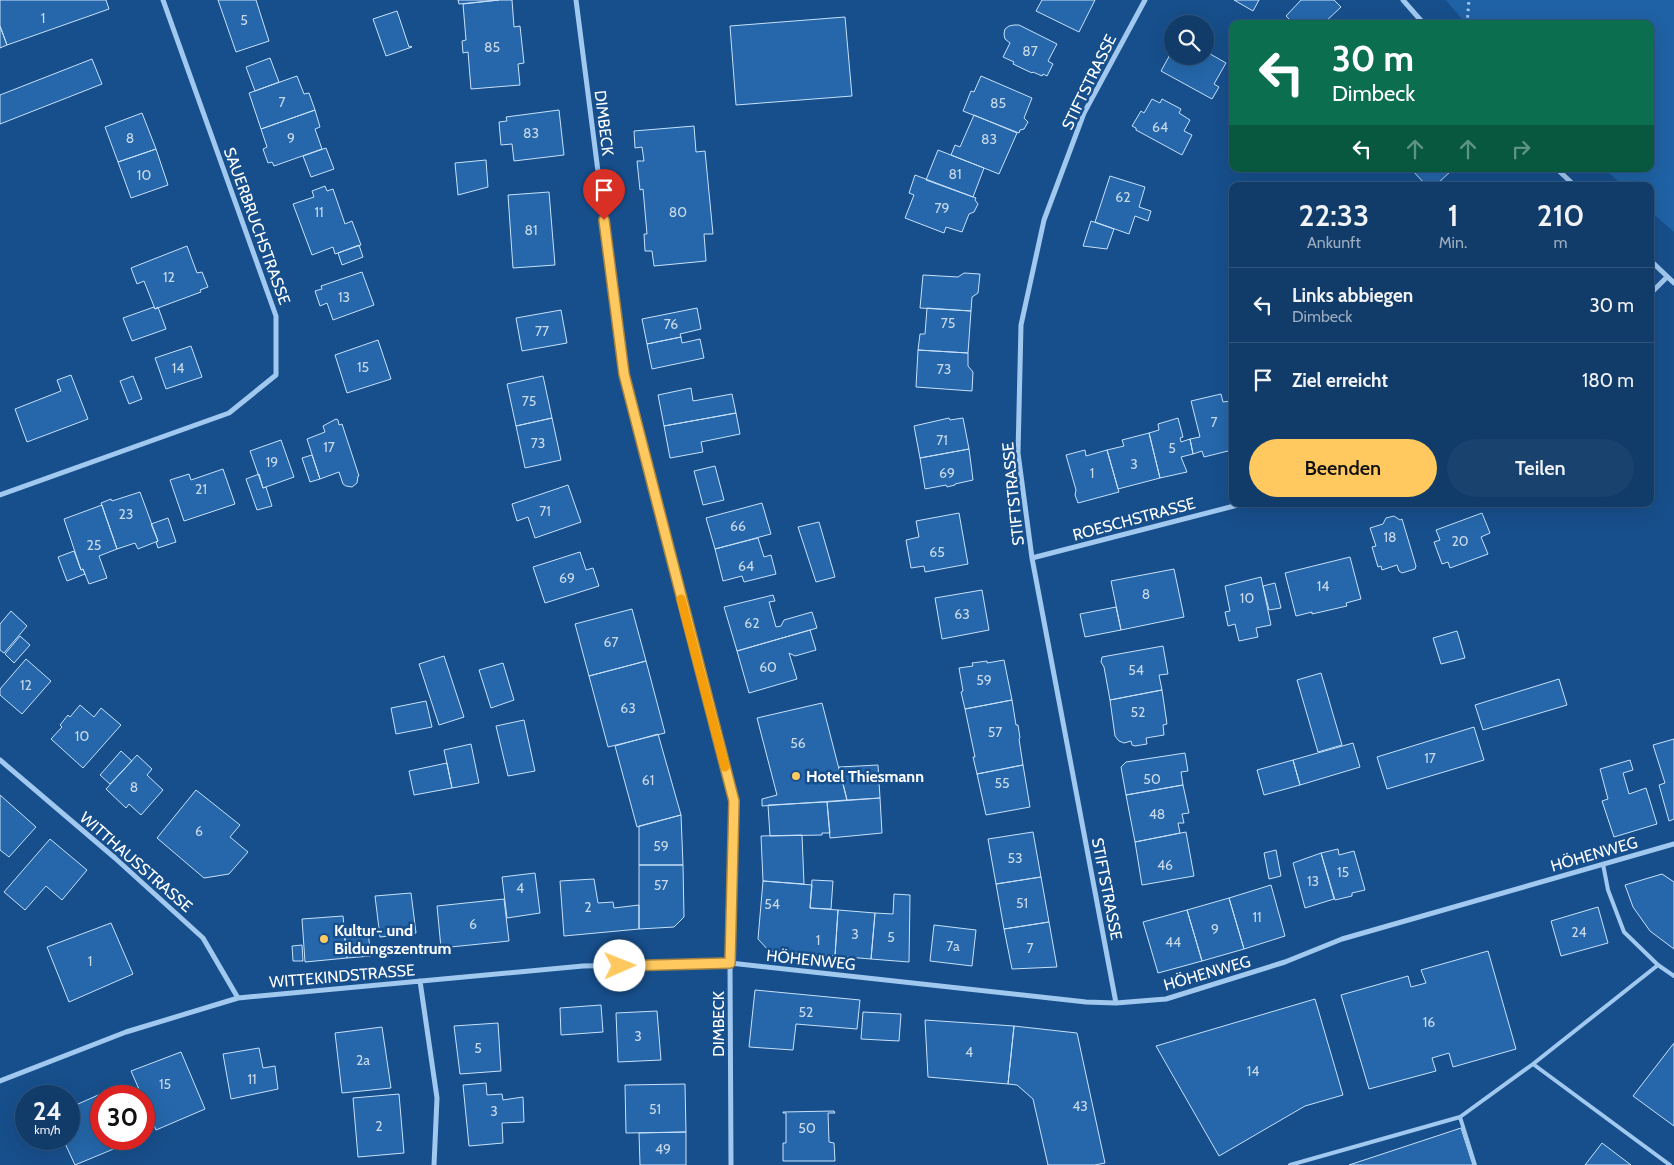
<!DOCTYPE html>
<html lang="de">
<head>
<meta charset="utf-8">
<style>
  body { margin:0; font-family:Cabin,sans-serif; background:#1a426f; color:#f1f3f6; height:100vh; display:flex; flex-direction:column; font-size:19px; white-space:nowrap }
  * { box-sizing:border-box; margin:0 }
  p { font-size:16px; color:#9cadc0 }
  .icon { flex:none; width:28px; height:28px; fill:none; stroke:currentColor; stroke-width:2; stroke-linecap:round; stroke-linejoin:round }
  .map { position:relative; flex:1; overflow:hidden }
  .drawer { position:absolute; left:1229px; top:182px; width:425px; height:325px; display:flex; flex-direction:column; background:#113b69; border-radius:10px; box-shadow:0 5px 20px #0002,0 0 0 1px #30557d }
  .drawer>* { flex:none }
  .guide { position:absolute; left:1229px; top:20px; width:425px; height:152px; border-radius:10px; box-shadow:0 5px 20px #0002,0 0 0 1px #30557d; background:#0b6e4f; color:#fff; overflow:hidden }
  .tools { position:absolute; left:1164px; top:15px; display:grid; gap:10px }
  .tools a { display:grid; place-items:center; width:50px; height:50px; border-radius:50%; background:#113b69; box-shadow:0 5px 20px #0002,0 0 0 1px #30557d; font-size:25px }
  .speed { position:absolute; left:15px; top:1085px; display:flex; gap:10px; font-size:25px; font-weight:700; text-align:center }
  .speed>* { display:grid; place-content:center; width:65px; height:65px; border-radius:50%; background:#113b69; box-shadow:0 5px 20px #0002,0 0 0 1px #30557d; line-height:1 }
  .speed small { font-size:12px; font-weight:400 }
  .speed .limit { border:8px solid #d22; background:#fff; color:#111 }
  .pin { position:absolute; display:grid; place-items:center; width:42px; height:42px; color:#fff; margin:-51px -21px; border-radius:50% 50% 50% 0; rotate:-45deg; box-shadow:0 0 5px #0007 }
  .pin .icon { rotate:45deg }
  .me { position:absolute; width:55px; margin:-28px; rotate:89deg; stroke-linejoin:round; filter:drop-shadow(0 0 4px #0008) }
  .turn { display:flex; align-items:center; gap:18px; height:105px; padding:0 20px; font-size:22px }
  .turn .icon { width:65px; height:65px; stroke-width:2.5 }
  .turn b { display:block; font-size:35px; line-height:42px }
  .lanes { display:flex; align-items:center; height:48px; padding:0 20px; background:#0003; justify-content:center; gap:25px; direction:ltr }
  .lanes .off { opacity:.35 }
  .eta { display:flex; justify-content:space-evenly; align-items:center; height:85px; text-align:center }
  .eta b { font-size:30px; font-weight:600; line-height:35px }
  .button { display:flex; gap:10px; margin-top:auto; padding:10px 20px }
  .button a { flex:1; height:58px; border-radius:30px; background:#ffc95f; color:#111; font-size:20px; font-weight:600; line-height:58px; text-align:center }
  .button a+a { background:#1a426f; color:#f1f3f6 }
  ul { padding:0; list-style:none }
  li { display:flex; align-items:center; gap:15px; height:75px; padding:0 20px; border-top:1px solid #30557d }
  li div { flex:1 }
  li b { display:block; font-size:19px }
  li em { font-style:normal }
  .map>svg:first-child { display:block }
  .green { fill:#1f62a5 }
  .building { fill:#2567aa; stroke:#c7e1fb }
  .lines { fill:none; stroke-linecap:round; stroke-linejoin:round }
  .path { stroke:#a1c8ef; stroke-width:3; stroke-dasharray:2.5 4; stroke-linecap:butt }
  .lane { stroke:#a1c8ef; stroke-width:4 }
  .street { stroke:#a1c8ef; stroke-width:5 }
  .route-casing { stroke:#a6833e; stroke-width:12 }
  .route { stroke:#ffc95f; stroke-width:9 }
  .slow { stroke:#f59e0b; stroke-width:9 }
  .poi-dot { fill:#ffc95f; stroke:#174f8c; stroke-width:2 }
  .labels { text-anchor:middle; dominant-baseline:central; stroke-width:5; stroke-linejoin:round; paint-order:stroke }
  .number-label { font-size:14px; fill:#c8d9ea }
  .street-label { font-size:16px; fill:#fff; stroke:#174f8c }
  .poi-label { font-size:16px; font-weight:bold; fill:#fff; stroke:#174f8c; text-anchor:start }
</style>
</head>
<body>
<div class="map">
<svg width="1674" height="1165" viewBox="0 0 1674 1165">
  <rect width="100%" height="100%" fill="#174f8c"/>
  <path class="green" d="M1446,0h228v232l-24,-21v-25h-27l-18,-17h45v-145h-184z"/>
  <path class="building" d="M0,0h106l3,9 -102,36 -7,-19z
    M218,0h38l13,41 -33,11z
    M458,0h41l-40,4z
    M499,0h13l2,27 6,-1 4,37 -6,1 2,21 -49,4 -3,-37 -5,1 -1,-12 4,-1 -3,-36z
    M1042,0h53l-16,32 -43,-21z
    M1234,0h25l-6,11z
    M1301,0h33l7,7 -18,17h-29l-8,-8z
    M397,11l12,36 2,-1 1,1 -26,9 -13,-37z
    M845,17l7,79 -116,9 -6,-79z
    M1014,25h5l38,19 -9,17 5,3 -6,12 -4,-2 -1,2 -9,-4 -1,1 -19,-9 1,-2 -11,-5 7,-14 -5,-4 -1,-5 1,-5 4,-3z
    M0,26l7,19 -7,3z
    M1172,51v5h33v-5l21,12 -12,21 5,3 -7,12 -51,-28z
    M270,58l9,24 -24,9 -9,-24z
    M92,59l10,25 -102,40v-29z
    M297,76l7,18 5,-1 6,17 -54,19 -12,-36z
    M981,76l51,22 -8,20 4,4 -4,7 -4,1 -1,3 -56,-22 8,-20 3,1z
    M1152,99l8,4 2,-4 19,10 -2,4 11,7 -6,11 8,4 -10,20 -46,-25v-2l-4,-2 9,-15 3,2z
    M315,110l5,17 -5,2 7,20 -48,17 -2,-4 -4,1 -5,-14 4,-2 -6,-18z
    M559,110l5,45 -50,6 -2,-17 -11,1 -2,-23 8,-1 -1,-4z
    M142,113l14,36 -38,13 -13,-35z
    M974,115l43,18 -18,41 -48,-19 4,-10 5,2z
    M694,126l2,26 9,-1 8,83h-9l2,27 -52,5 -2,-15h-7l-1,-17h3l-4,-45 -3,1 -3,-29h7l-2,-14 -7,1 -1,-17z
    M326,148l8,21 -23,8 -8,-21z
    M156,149l12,36 -37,13 -13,-36z
    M938,150l46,18 -11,29 -47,-17z
    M486,160l2,27 -30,8 -3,-32z
    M1411,169h42l-18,17h-8z
    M915,175l61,23 -1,2 3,4 -4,8 -5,2 -7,18 -16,-5 -2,6 -39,-15 9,-23 -5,-2z
    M1110,176l35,11 -6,20 12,4 -3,10 -13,-5 -6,18 -34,-12z
    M325,186l2,5 6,-2 12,35 7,-3 9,24 -26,9 -2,-7 -21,8 -19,-51 21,-7 -2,-6z
    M549,192l6,73 -42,3 -5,-73z
    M1091,221l23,8 -7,20 -24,-3z
    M359,245l4,12 -21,8 -4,-12z
    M187,246l10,27 5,-1 6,15 -8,3 1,2 -46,17 -11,-28 -7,3 -6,-16z
    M362,272l12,33 -41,15 -6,-17 -7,3 -5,-15 7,-2 -1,-3z
    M964,273l16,1 -2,19 -6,4 -1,14 -51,-3 3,-33 35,2z
    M154,307l1,2 3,-2 8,22 -34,12 -9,-23z
    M697,308l4,21 -21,5 1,3 -34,7 -5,-25z
    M927,308l44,3 -3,42 -50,-3 2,-16h5z
    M561,310l6,33 -45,8 -6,-33z
    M681,337l1,6 18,-4 4,19 -52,11 -5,-25z
    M378,340l13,39 -44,14 -12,-38z
    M191,346l11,31 -36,12 -11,-31z
    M918,350l50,3v13l5,6 -1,19 -56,-4z
    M71,375l17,44 -61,23 -12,-33 46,-18 -4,-11z
    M133,376l9,23 -13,5 -9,-23z
    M543,376l9,42 -36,8 -9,-42z
    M691,388l2,13 39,-7 4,19 -72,13 -6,-31z
    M1221,394l2,8 8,-1 1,6v43l-28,7 -2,-6 -9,3 -3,-15 10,-2 -9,-36z
    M736,413l4,21 -39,8 2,10 -33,6 -6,-32z
    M552,418l9,42 -36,8 -9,-42z
    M949,418l1,2 13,-2 6,31 -49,9 -6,-32z
    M1178,418l5,19 -3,1 1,4 9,-3 3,15 -12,3 6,15 -27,6 -11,-45 10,-3 -1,-6z
    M336,419l2,1 1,5 3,-1 17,52h-1l-1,7 -5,4 -6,-1 -3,-2 -4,-12 -19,7 -13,-40 18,-7 -2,-6z
    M1149,433l11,45 -42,11 -11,-39 17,-4 -2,-6z
    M281,440l13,37 -31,11 -13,-37z
    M969,449l4,31 -18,4v1l-8,2 -1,-2 -21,4 -5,-31z
    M1085,450l1,6 21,-6 12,42 -41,11 -3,-8 1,-5 -10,-35z
    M312,455l8,24 -10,3 -8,-24z
    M715,466l9,34 -21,5 -9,-34z
    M223,469l12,35 -51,17 -14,-41 19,-6 2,6z
    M259,474l4,14 3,-1 6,19 -15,4 -11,-31z
    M568,485l13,37 -46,16 -7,-21 -11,4 -5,-17z
    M140,492l18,49 -20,8 -3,-6 -18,6 -16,-46 10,-4 1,2z
    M762,503l9,31 -56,15 -9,-31z
    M102,505l15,44 -18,7 8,22 -18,6 -6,-15 -2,1 -17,-51z
    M959,513l9,51 -43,8 -1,-6 -13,2 -5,-28 13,-3 -3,-16z
    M1482,513l8,20 -9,4 7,17 -38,14 -2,-6 -6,2 -8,-22 6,-2 -4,-10z
    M1394,516l6,4 2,-1 14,47 -1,3 -13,4 -3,-2 -2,-6 -15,5 -1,-4 -3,1 -6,-20 4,-1 -6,-18 13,-4 3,-6z
    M168,518l8,24 -18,6 -2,-6 2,-1 -7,-17z
    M819,522l16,55 -19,5 -18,-55z
    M758,538l6,19 7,-2 5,19 -32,8 -2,-6 -19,5 -8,-32z
    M74,551l7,19 2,-1 2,5 -18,7 -9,-24z
    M580,552l6,18 7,-2 6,18 -54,17 -12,-36z
    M1350,557l11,42 -15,4 1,3 -35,8v-2l-16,4 -11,-43z
    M1174,569l10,48 -63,13 -10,-49z
    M1261,577l10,48 -15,3 2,9 -19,4 -4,-17 -7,2 -3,-14 5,-1 -5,-25z
    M1275,583l6,25 -12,2 -6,-24z
    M982,590l7,40 -47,9 -7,-41z
    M773,595l2,6 -6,1 7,25 5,-1 3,-6 28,-8 5,16 -80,23 -13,-44z
    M1116,607l5,23 -36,7 -5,-23z
    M632,609l14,52 -57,15 -14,-52z
    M11,611l16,15 -23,27 -4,-3v-26z
    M810,630l6,20 -21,6 -6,-3 8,26 -48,14 -12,-42z
    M1457,631l8,27 -24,6 -8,-26z
    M20,636l10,9 -16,18 -9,-9z
    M1163,646l5,28 -9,1 3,15 -52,10 -6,-33 -3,-5 1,-5z
    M444,656l20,61 -25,8 -20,-61z
    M26,659l25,22 -29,33 -22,-19v-6z
    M1004,660l8,40 -47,9 -4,-17 2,-1 -4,-23 14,-2 -1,-3 15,-2v2z
    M646,661l19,72 -57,14 -19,-71z
    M503,663l11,37 -23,8 -12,-38z
    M1321,673l21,72 -24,7 -21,-72z
    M1559,679l8,26 -84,25 -8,-25z
    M1162,690l5,34 -4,1 1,10 -18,3 1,6 -12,2 -3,-1 -1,-4 -7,2 -5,-2 -4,-5 -5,-36z
    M1012,700l4,25h2l2,13 -1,1 4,26 -46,9 -4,-17h2l-10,-48z
    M426,701l6,26 -36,7 -5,-26z
    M822,703l25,97 -85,6v-7l15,-4 -20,-77z
    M80,705l14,12 7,-9 20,17 -38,43 -32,-29 11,-12 -2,-2 8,-10 2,2z
    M524,720l11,51 -27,5 -12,-50z
    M1474,727l10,33 -97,29 -10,-32z
    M658,734l23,81 -44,12 -22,-81z
    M1674,739v80l-5,2 -10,-36 6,-2 -12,-38z
    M1353,743l7,24 -60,18 -7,-25z
    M471,744l8,39 -27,5 -8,-38z
    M121,751l11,10 -22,23 -10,-9z
    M1185,753l3,18 -7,1 2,13 -57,10 -5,-28 5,-5z
    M137,755l15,14 -5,6 16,15 -22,25 -12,-11 -3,4 -20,-19z
    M1293,760l7,25 -36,10 -7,-25z
    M1630,760l3,10 -10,3 6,21 17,-6 11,36 -43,13 -12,-36 6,-2 -8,-30z
    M447,763l5,25 -38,7 -5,-24z
    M878,765l2,33 -33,2 -8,-33z
    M1023,765l7,42 -44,8 -9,-41z
    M1183,785l6,28 -7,1 2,9h-6l2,10 -45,9 -9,-47z
    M196,790l44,35 -10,12 18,15 -19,22 -25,4 -47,-40z
    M0,795l36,32 -27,30 -9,-7z
    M880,798l2,35 -52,5 -3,-36z
    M827,802l3,31h-8v2l-52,1 -2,-31z
    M681,815l2,50h-44v-39z
    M1033,832l8,45 -45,7 -8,-45z
    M1186,832l8,44 -52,9 -7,-43z
    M802,835l2,49 -41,-3 -2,-45z
    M50,839l37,31 -25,30 -16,-14 -21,24 -21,-18z
    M1338,849l1,6 15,-4 11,39 -13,3v3l-17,4 -14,-47z
    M1276,850l5,26 -12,3 -5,-26z
    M1321,853l13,46 -29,9 -12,-45z
    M639,865h44l1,52 -10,10 -35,2z
    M535,873l5,40 -33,5 -5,-41z
    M1662,874l12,8v67l-24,-18 -17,-24 -8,-22z
    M1041,877l8,45 -45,7 -8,-45z
    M594,879l4,24 15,-1 1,6 25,-3v24l-75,7 -4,-55z
    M812,880l21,1 -2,28 -21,-1z
    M763,881l49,4 -2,23 28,2 -3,46 -66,-5 -11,-12z
    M1271,885l14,51 -41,13 -15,-51z
    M411,893l5,40 -36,4 -5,-41z
    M894,894l16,1 -1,67 -38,-3 4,-46 18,1z
    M1229,898l15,51 -42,12 -15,-51z
    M504,899l5,42 -68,7 -4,-42z
    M1598,907l10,36 -47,13 -10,-35z
    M838,910l37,3 -4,46 -36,-3z
    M1187,910l15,51 -44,12 -15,-51z
    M343,916l4,42 -42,4 -3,-43z
    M1049,922l8,45 -45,2 -8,-40z
    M111,923l22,51 -64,28 -22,-55z
    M934,925l42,5 -4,36 -42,-5z
    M368,933l3,23 -24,2 -3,-23z
    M302,945l1,16h-10l-1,-15z
    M1488,951l28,98 -63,18 -4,-14 -17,5 4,13 -67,18 -28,-94 67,-19 3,11 15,-4 -5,-13z
    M755,990l105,10 -3,29 -61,-5 -3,26 -44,-3z
    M1315,999l28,96 -38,11 -86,50 -63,-110z
    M601,1005l2,27 -42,3 -1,-27z
    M657,1011l4,49 -43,2 -2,-49z
    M863,1012l38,2 -2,27 -38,-2z
    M925,1020l89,6 -6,58 -80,-7z
    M498,1023l3,48 -41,3 -6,-48z
    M1014,1026l63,7 28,130 -10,2h-47l-15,-66 -16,-14 -9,-1z
    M382,1027l9,61 -49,5 -7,-60z
    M1674,1043v83l-41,-30z
    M259,1048l4,20 12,-2 3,23 -47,10 -8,-45z
    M181,1052l24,57 -49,21 -12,-29v-5h-2l-11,-25z
    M486,1083l1,12 15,-1 1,6 20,-3 1,25 -22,1 1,20 -34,3 -6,-61z
    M685,1084l1,48 -60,1 -1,-48z
    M105,1092l2,4h-6v43h25l2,4 -53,22 -12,-26h6v-31z
    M399,1094l5,59 -46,4 -5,-59z
    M834,1111l1,2h-7l1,29 5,1 1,18h-52v-18h3v-30h-3v-1z
    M1461,1128l12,37h-124z
    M686,1132v33h-46l-1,-32z
    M1602,1143l29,22h-46z"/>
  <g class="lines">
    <path class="path" d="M1467,24l2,-24"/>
    <path class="lane" d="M1603,864l5,26 16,42 34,33 16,11
      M1533,1064l125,-99
      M1460,1117l15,48
      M1290,1165l170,-48 73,-53 137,101"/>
    <path class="street" d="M576,0l48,374 110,427 -4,162 1,202
      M1403,0l21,24
      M1557,169l18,17
      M1650,260l24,23
      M1650,294l17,-17
      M0,495l229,-82 47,-38v-59l-113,-316
      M1032,558l210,-54
      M0,760l115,98 88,80 35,60
      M420,981l17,117 -3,67
      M1116,1003l-84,-445 -14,-105 3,-128 23,-105 40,-107 61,-113
      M0,1081l126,-49 112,-34 345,-32 147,-3 356,39 30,1 50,-4 119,-37 57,-23 332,-95"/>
  </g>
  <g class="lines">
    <defs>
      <path id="route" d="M604,220l20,154 110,427 -4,162 -110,3"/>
    </defs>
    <use href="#route" class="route-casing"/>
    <use href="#route" class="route"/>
    <path class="slow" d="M681,599l44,168"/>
  </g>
  <g class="poi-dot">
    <circle cx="796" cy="776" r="5"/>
    <circle cx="324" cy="939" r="5"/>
  </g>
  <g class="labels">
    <g class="number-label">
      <text x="43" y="18">1</text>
      <text x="244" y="20">5</text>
      <text x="492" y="47">85</text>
      <text x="1030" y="51">87</text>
      <text x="282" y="102">7</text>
      <text x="998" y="103">85</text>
      <text x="1160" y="127">64</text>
      <text x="531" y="133">83</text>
      <text x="130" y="138">8</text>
      <text x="291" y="138">9</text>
      <text x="989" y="139">83</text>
      <text x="955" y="174">81</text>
      <text x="144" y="175">10</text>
      <text x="1123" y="197">62</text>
      <text x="942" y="208">79</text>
      <text x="319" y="212">11</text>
      <text x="678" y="212">80</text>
      <text x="531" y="230">81</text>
      <text x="169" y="277">12</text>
      <text x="344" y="297">13</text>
      <text x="948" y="323">75</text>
      <text x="671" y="324">76</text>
      <text x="542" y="331">77</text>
      <text x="363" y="367">15</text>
      <text x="178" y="368">14</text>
      <text x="944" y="369">73</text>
      <text x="529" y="401">75</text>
      <text x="1214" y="422">7</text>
      <text x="942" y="440">71</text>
      <text x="538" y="443">73</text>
      <text x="329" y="447">17</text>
      <text x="1172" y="448">5</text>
      <text x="272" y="462">19</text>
      <text x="1134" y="464">3</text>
      <text x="947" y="473">69</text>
      <text x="1092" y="473">1</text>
      <text x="201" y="489">21</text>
      <text x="545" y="511">71</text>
      <text x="126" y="514">23</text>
      <text x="738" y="526">66</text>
      <text x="1390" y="537">18</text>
      <text x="1460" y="541">20</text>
      <text x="94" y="545">25</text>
      <text x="937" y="552">65</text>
      <text x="746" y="566">64</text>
      <text x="567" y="578">69</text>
      <text x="1323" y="586">14</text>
      <text x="1146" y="594">8</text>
      <text x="1247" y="598">10</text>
      <text x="962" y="614">63</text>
      <text x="752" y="623">62</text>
      <text x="611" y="642">67</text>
      <text x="768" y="667">60</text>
      <text x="1136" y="670">54</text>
      <text x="984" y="680">59</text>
      <text x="26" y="685">12</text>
      <text x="628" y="708">63</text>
      <text x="1138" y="712">52</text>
      <text x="995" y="732">57</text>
      <text x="82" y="736">10</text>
      <text x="798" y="743">56</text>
      <text x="1430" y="758">17</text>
      <text x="1152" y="779">50</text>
      <text x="648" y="780">61</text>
      <text x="1002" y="783">55</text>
      <text x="134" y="787">8</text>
      <text x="1157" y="814">48</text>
      <text x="199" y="831">6</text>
      <text x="661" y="846">59</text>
      <text x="1015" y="858">53</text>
      <text x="1165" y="865">46</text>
      <text x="1343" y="872">15</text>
      <text x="1313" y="881">13</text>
      <text x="661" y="885">57</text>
      <text x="520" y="888">4</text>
      <text x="1022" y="903">51</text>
      <text x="772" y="904">54</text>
      <text x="588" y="907">2</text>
      <text x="1257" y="917">11</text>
      <text x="473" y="924">6</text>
      <text x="1215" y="929">9</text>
      <text x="1579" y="932">24</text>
      <text x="855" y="934">3</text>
      <text x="891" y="937">5</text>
      <text x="818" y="940">1</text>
      <text x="1173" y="942">44</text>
      <text x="953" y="946">7a</text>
      <text x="1030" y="948">7</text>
      <text x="90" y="961">1</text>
      <text x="806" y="1012">52</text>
      <text x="1429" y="1022">16</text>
      <text x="638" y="1036">3</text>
      <text x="478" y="1048">5</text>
      <text x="969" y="1052">4</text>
      <text x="363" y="1060">2a</text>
      <text x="1253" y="1071">14</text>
      <text x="252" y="1079">11</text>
      <text x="165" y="1084">15</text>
      <text x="1080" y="1106">43</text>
      <text x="655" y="1109">51</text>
      <text x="494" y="1111">3</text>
      <text x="379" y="1126">2</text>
      <text x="807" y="1128">50</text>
      <text x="663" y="1149">49</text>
    </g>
    <g class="street-label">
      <text transform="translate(1089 82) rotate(-64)">STIFTSTRASSE</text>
      <text transform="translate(604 123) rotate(83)">DIMBECK</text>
      <text transform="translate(257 226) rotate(70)">SAUERBRUCHSTRASSE</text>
      <text transform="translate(1013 494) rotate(-96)">STIFTSTRASSE</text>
      <text transform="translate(1134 519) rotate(-15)">ROESCHSTRASSE</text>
      <text transform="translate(1594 854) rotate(-16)">HÖHENWEG</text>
      <text transform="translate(136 862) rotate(41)">WITTHAUSSTRASSE</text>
      <text transform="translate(1107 889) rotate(79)">STIFTSTRASSE</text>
      <text transform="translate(811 960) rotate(6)">HÖHENWEG</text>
      <text transform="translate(1207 973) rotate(-16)">HÖHENWEG</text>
      <text transform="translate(342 976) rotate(-5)">WITTEKINDSTRASSE</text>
      <text transform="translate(718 1024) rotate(-90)">DIMBECK</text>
    </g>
    <g class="poi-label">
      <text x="806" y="776">Hotel Thiesmann</text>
      <text x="334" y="930">Kultur- und<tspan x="334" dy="18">Bildungszentrum</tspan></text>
    </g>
  </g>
</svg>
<div class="tools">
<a><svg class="icon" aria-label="search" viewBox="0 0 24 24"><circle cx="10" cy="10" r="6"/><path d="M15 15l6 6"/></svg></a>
</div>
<div class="speed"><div>24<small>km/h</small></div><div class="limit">30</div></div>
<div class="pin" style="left:604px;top:220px;background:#d93025"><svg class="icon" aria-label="arrive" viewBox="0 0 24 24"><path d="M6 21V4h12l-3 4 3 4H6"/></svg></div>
<svg class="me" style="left:620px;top:966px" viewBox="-20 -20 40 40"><circle r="19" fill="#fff"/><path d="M0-13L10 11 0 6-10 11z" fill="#ffc95f"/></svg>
<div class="guide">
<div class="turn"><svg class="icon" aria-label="left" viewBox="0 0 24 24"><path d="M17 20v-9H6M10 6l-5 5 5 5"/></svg><div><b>30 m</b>Dimbeck</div></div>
<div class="lanes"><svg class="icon" aria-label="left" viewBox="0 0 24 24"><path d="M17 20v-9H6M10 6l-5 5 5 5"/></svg><svg class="icon off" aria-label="ahead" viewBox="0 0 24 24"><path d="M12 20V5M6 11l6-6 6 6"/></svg><svg class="icon off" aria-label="ahead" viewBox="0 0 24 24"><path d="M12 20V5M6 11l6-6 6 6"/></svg><svg class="icon off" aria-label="right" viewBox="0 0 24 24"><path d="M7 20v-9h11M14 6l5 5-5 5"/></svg></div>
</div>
<section class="drawer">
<div class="eta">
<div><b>22:33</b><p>Ankunft</p></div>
<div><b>1</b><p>Min.</p></div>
<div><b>210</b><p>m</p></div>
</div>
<ul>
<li><svg class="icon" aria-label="left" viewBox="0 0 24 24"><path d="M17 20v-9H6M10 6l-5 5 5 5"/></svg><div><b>Links abbiegen</b><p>Dimbeck</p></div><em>30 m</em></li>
<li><svg class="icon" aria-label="arrive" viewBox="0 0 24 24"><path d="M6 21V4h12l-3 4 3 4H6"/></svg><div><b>Ziel erreicht</b></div><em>180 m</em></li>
</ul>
<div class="button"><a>Beenden</a><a>Teilen</a></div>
</section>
</div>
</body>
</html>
